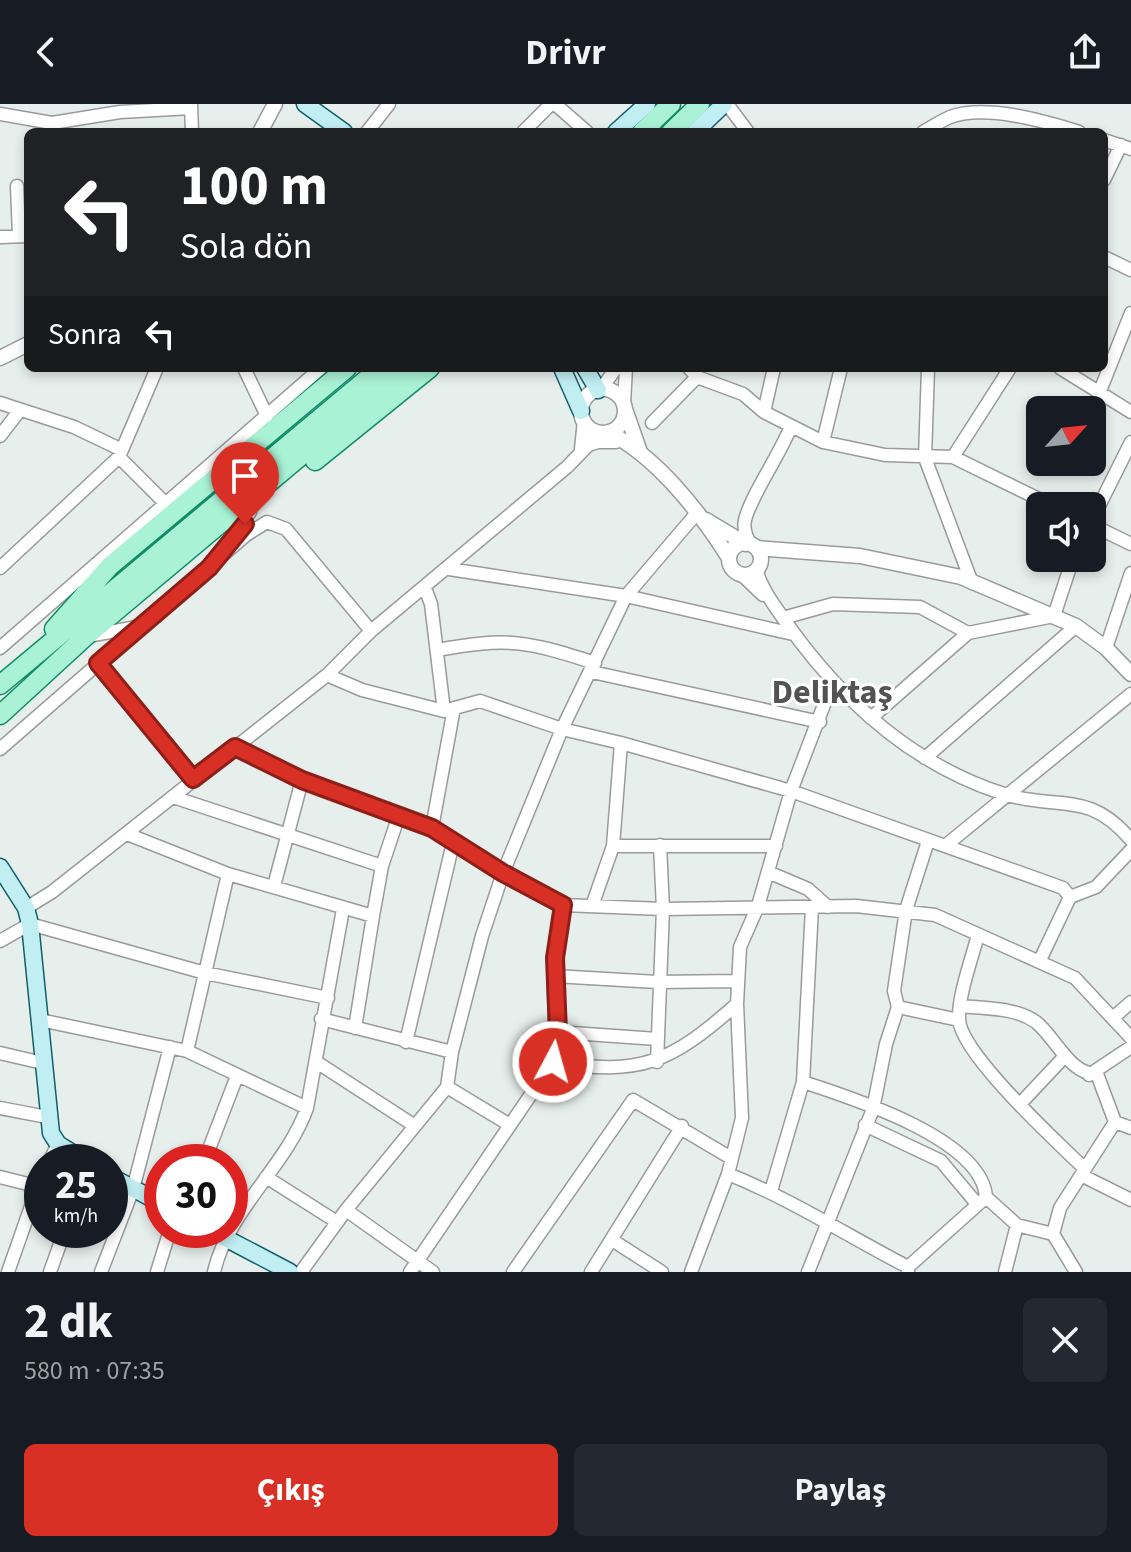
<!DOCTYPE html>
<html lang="tr">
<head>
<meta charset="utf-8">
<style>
  body { margin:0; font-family:"Source Sans 3",sans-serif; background:#242831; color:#f1f3f6; height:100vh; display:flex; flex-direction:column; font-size:30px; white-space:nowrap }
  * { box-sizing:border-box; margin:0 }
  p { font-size:26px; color:#9ea1a6 }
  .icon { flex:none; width:44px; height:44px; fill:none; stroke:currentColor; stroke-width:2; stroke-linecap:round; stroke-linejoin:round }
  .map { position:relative; height:1168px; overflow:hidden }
  .drawer { display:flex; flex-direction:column; background:#171b24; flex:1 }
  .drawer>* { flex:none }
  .top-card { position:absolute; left:24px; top:24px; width:1084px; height:244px; border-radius:12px; box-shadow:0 4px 12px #0003; background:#202124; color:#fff; overflow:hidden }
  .needle { width:52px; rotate:63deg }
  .buttons { position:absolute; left:1026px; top:292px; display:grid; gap:16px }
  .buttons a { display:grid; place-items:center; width:80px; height:80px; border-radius:12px; background:#171b24; box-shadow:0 4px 12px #0003; font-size:40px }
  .speed { position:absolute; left:24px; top:1040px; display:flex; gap:16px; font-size:40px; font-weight:700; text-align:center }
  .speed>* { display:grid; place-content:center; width:104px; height:104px; border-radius:50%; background:#171b24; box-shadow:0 4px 12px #0003; line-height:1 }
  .speed small { font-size:20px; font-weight:400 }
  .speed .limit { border:12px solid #d22; background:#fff; color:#111 }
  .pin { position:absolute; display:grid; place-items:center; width:68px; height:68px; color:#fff; margin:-82px -34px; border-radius:50% 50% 50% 0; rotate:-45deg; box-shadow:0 0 8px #0007 }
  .pin .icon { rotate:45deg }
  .me { position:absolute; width:88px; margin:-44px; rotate:6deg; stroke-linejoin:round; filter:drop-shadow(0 0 6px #0008) }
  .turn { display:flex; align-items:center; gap:28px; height:168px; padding:0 24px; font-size:36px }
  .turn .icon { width:104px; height:104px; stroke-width:2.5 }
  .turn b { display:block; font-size:56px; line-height:68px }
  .then { display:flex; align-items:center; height:76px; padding:0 24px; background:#0003; gap:16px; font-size:30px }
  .round { display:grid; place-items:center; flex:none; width:84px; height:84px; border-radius:12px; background:#242831 }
  .overview { display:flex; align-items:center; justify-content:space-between; height:136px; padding:0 24px }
  h1 { font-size:48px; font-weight:700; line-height:60px }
  .cta { display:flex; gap:16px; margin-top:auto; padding:16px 24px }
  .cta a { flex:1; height:92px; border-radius:12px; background:#d93025; color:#fff; font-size:32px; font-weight:700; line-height:92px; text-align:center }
  .cta a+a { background:#242831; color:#f1f3f6 }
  header { display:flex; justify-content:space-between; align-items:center; height:104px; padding:0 24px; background:#171b24; font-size:36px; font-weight:700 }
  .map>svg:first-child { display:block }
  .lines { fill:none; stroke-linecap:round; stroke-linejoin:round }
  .minor-casing { stroke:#9a9a9a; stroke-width:15 }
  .tertiary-casing { stroke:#9a9a9a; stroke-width:17 }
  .secondary-casing { stroke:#115f6c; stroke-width:19 }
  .primary-casing { stroke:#108b68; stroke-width:21 }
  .minor { stroke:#fff; stroke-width:12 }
  .tertiary { stroke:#fff; stroke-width:14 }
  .secondary { stroke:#c1eef3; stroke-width:16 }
  .primary { stroke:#a9f2d6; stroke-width:18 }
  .route-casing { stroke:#8d1f18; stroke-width:20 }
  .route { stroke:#d93025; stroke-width:14 }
  .labels { text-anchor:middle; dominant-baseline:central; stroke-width:6; stroke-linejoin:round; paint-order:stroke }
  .district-label { font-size:34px; font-weight:bold; fill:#535353; stroke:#fff }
</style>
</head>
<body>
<header><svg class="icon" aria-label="back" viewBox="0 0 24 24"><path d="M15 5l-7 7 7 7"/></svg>Drivr<svg class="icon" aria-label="share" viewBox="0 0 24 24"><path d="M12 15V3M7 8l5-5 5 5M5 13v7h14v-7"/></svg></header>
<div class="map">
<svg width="1131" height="1168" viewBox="0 0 1131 1168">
  <rect width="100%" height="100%" fill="#e7efed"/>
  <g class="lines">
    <defs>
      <path id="minor" d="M191,0l1,28
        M555,0l32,28
        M727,0l21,28
        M0,10l52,9 68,-11 71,-4
        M367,28l22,-28
        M523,28l28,-28
        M923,28c9,-5 18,-11 27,-15 36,-13 94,4 129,15
        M1104,36l27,9
        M1104,76l17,-35
        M17,82l2,50
        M0,133l28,-1
        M1104,153l27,13
        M244,264l23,48
        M689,264l8,9 46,17 21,18 59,30 62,13 68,2 100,49
        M928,264l-3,90 47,125
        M1060,264l71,44
        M602,284l14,-20
        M1100,287l31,-78
        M0,299l74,24 48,23
        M624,299l2,-35
        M764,308l10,-44
        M652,319l45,-46
        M0,332l20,-26
        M823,338l18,-74
        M581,345l3,-29
        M119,353l48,48
        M953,353l57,-89
        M1092,416l39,-78
        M1092,421l39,19
        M233,433l17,-25
        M751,441c-5,-8 -8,-16 -6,-25 6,-25 35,-65 46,-94
        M0,464l119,-111 38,-89
        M449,465l177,27 167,38
        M756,466c6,19 16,32 27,48 55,79 127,146 221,176 54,17 84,-5 127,46
        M741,470l22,21
        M425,484l6,16 13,107
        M783,514l50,-14 87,3 48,26 86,-17 19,-58
        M88,532l49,-9
        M0,544l321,-280
        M1106,544l25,-75
        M437,546c72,-13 89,-9 158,13
        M98,559l95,116
        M592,568l228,50
        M327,571l35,15 82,21 36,-10 82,28 59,14 -8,103 -21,60
        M871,614l97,-85
        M621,639l170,48 272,97 7,9 -30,63
        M235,643l67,33 130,48 71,45 60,32 100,4 193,-3 79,9 140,63 56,60
        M0,645l246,-214 21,-13 19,7 85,102
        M925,654l151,-132
        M173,693l209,69
        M432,724l22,-120
        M127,730l101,40 145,42 9,-50 17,-51
        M613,742h163
        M945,742l186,-152
        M768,768l40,17 20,18
        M274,782l28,-106
        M1070,793l26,-10 35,-37
        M26,804l26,-16 275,-217 44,-44 196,-164 34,-35
        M978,831c-6,23 -20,61 -19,84 1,34 98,123 125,149
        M0,837l30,-17 175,49 123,25
        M554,872l103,6 81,-1
        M962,902c24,3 53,1 74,16 19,15 34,53 61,52l18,48 -55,86 -7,26 23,38
        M898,903l61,13
        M1114,913l17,-15
        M321,915l131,33
        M40,916l147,31 120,57
        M355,924l18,-112
        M558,928l99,7
        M406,938l47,-199
        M187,947l41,-177
        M0,949l43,10
        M553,958c89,14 117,1 184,-58
        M657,958l6,-153 -3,-64
        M318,959l97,63
        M1089,971l42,-28
        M803,978c49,16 179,57 183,115l31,28 36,9
        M447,983l63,38
        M1020,1000l45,-48
        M0,1004l47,9
        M1115,1018l16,6
        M865,1021l76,36 36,43
        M49,1058l9,-18
        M204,1058l33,-86
        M728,1070c63,25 120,62 180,93
        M1081,1071l50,25
        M0,1073l36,9
        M266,1073l71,45
        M771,1087l32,-109 9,-175
        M346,1106l87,62
        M612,1136l50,32
        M8,1168l34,-97
        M50,1168l15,-42
        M101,1168l32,-83 37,-142
        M157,1168l13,-42
        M214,1168c14,-62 72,-105 93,-164l36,-199
        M301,1168l45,-62 101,-123 5,-35 30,-116 21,-63 59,-144 64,-133 70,-82
        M410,1168l143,-210c5,-30 0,-57 1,-88 0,-24 4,-46 9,-69
        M513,1168l120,-172 98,58
        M591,1168l91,-146
        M691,1168l37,-98 14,-56 -5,-114 3,-57 18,-41 33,-115 41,-107
        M808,1168l65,-163 13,-65 12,-37 -4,-16 12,-81 22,-69
        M908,1168v-5l76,-68
        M1005,1168l12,-47"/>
      <path id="tertiary" d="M260,28l15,-28
        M0,254l28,-14
        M581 307a22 22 0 1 1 44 0a22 22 0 1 1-44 0Z
        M625,305l14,40
        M608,328c49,25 92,80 121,126
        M585,341l13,-4h18
        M706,416l40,24
        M729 455a16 16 0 1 1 32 0a16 16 0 1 1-32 0Z
        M756,444l104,8 101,21 115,49 30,22 25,26"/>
      <path id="secondary" d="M305,0l39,28
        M616,28l31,-28
        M695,28l29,-28
        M562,264l19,43
        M585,264l13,22
        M0,763l26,41 4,16 21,209 7,11 29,18
        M110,1072l52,28
        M210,1126l80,42"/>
      <path id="primary" d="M642,28l29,-28
        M671,28l29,-28
        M315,357l115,-93
        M54,525l56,-63 237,-198
        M0,581l380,-317
        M0,611l85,-78 321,-269"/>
    </defs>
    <use href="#minor" class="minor-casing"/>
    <use href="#tertiary" class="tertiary-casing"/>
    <use href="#secondary" class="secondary-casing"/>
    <use href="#primary" class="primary-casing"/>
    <use href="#minor" class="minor"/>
    <use href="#tertiary" class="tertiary"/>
    <use href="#secondary" class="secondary"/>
    <use href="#primary" class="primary"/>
  </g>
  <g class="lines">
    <defs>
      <path id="route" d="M245,420l-36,44 -111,95 95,116 42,-32 67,33 130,48 71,45 60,32 -8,53 3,74 -5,30"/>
    </defs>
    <use href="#route" class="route-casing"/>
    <use href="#route" class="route"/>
  </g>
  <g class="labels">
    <g class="district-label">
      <text x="832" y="588">Deliktaş</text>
    </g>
  </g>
</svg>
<div class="buttons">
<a><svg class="needle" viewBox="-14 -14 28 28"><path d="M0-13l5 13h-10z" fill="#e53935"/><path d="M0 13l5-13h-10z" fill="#9ea1a6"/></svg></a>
<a><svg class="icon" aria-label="sound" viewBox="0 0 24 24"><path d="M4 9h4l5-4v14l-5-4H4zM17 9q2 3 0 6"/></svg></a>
</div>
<div class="speed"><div>25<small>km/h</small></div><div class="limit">30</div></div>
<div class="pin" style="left:245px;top:420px;background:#d93025"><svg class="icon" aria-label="arrive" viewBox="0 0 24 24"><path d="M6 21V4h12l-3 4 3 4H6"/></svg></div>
<svg class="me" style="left:553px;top:958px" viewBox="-20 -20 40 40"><circle r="17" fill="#d93025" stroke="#fff" stroke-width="3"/><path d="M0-11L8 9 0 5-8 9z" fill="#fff"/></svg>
<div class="top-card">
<div class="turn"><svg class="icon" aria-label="left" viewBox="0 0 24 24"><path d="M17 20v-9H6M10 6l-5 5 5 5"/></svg><div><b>100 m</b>Sola dön</div></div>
<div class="then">Sonra<svg class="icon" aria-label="left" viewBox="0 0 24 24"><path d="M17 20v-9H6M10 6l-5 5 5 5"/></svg></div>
</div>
</div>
<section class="drawer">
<div class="overview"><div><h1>2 dk</h1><p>580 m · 07:35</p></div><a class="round"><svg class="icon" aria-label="close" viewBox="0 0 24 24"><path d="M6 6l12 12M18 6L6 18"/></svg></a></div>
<div class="cta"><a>Çıkış</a><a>Paylaş</a></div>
</section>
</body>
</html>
